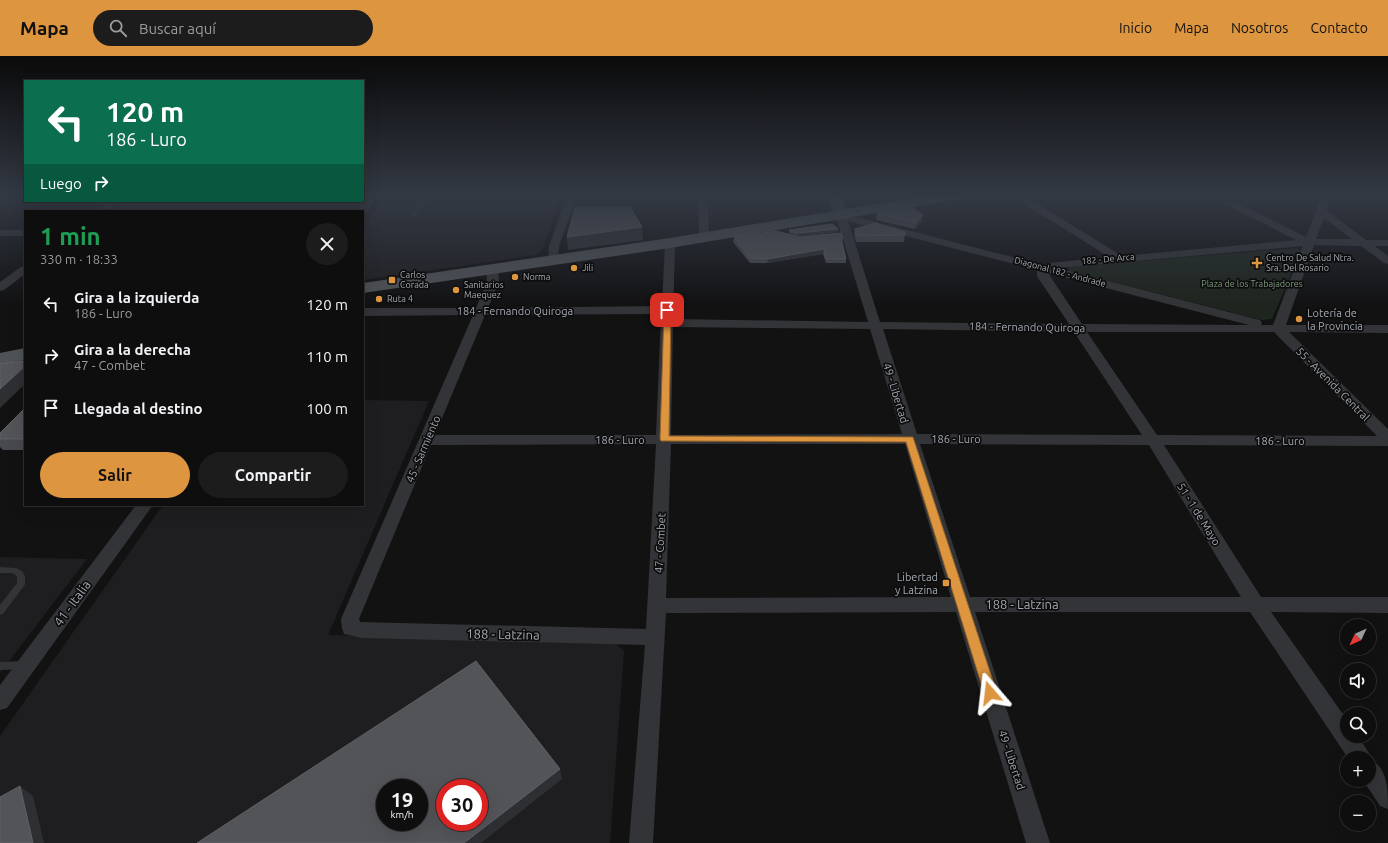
<!DOCTYPE html>
<html lang="es">
<head>
<meta charset="utf-8">
<style>
  body { margin:0; font-family:Ubuntu,sans-serif; background:#1c1c1c; color:#f1f3f6; height:100vh; display:flex; flex-direction:column; font-size:15px; white-space:nowrap }
  * { box-sizing:border-box; margin:0 }
  p { font-size:13px; color:#9b9c9e }
  .icon { flex:none; width:22px; height:22px; fill:none; stroke:currentColor; stroke-width:2; stroke-linecap:round; stroke-linejoin:round }
  .map { position:relative; flex:1; overflow:hidden }
  .drawer { position:absolute; left:24px; top:154px; width:340px; height:296px; display:flex; flex-direction:column; background:#0e0e0e; border-radius:0px; box-shadow:0 4px 16px #0002,0 0 0 1px #2e2e2e }
  .drawer>* { flex:none }
  .hud { position:absolute; left:24px; top:24px; width:340px; height:122px; border-radius:0px; box-shadow:0 4px 16px #0002,0 0 0 1px #2e2e2e; background:#0b6e4f; color:#fff; overflow:hidden }
  .needle { width:26px; rotate:226deg }
  .buttons { position:absolute; left:1340px; top:563px; display:grid; gap:8px }
  .buttons a { display:grid; place-items:center; width:36px; height:36px; border-radius:50%; background:#0e0e0e; box-shadow:0 4px 16px #0002,0 0 0 1px #2e2e2e; font-size:20px }
  .speed { position:absolute; left:376px; top:723px; display:flex; gap:8px; font-size:20px; font-weight:700; text-align:center }
  .speed>* { display:grid; place-content:center; width:52px; height:52px; border-radius:50%; background:#0e0e0e; box-shadow:0 4px 16px #0002,0 0 0 1px #2e2e2e; line-height:1 }
  .speed small { font-size:10px; font-weight:400 }
  .speed .limit { border:6px solid #d22; background:#fff; color:#111 }
  .pin { position:absolute; display:grid; place-items:center; width:34px; height:34px; color:#fff; margin:-17px; border-radius:8px; box-shadow:0 2px 6px #0006 }
  .me { position:absolute; width:44px; margin:-22px; rotate:343deg; stroke-linejoin:round; filter:drop-shadow(0 0 3px #0008) }
  .turn { display:flex; align-items:center; gap:14px; height:84px; padding:0 16px; font-size:18px }
  .turn .icon { width:52px; height:52px; stroke-width:2.5 }
  .turn b { display:block; font-size:28px; line-height:34px }
  .then { display:flex; align-items:center; height:38px; padding:0 16px; background:#0003; gap:8px; font-size:15px }
  .round { display:grid; place-items:center; flex:none; width:42px; height:42px; border-radius:21px; background:#1c1c1c }
  .summary { display:flex; align-items:center; justify-content:space-between; height:68px; padding:0 16px }
  h1 { font-size:24px; font-weight:700; line-height:30px; color:#1e9e55 }
  .cta { display:flex; gap:8px; margin-top:auto; padding:8px 16px }
  .cta a { flex:1; height:46px; border-radius:24px; background:#dd953f; color:#111; font-size:16px; font-weight:700; line-height:46px; text-align:center }
  .cta a+a { background:#1c1c1c; color:#f1f3f6 }
  ul { padding:0; list-style:none }
  li { display:flex; align-items:center; gap:12px; height:52px; padding:0 16px }
  li div { flex:1 }
  li b { display:block; font-size:15px }
  li em { font-style:normal }
  header { display:flex; align-items:center; gap:24px; box-sizing:border-box; height:56px; padding:0 20px; background:#dd953f; color:#111 }
  header strong { font-size:19px }
  nav { display:flex; gap:22px; margin-inline-start:auto; font-size:14px }
  .search { width:280px; height:36px; background:#1c1c1c; display:flex; align-items:center; gap:10px; box-sizing:border-box; padding:0 14px; border-radius:22px; color:#9b9c9e; font-size:15px }
  .map>svg:first-child { display:block }
  .built { fill:#1e1e20; fill-rule:evenodd }
  .green { fill:#1e251e }
  .lines { fill:none; stroke-linecap:round; stroke-linejoin:round }
  .lane { fill:#333437; fill-rule:evenodd }
  .street { fill:#333437; fill-rule:evenodd }
  .secondary { fill:#414347; fill-rule:evenodd }
  .primary { fill:#4f5256; fill-rule:evenodd }
  .wall { fill:#48494e }
  .shaded-wall { fill:#2e2f32 }
  .building { fill:#525458; stroke:#5f6166; fill-rule:evenodd }
  .route { fill:#dd953f; stroke:#906129 }
  .poi-dot { fill:#dd953f; stroke:#0d0d0e; stroke-width:1.5 }
  .labels { text-anchor:middle; dominant-baseline:central; stroke-width:3.5; stroke-linejoin:round; paint-order:stroke }
  .far-poi-label { font-size:9px; fill:#a4aab2; stroke:#0d0d0e; text-anchor:start }
  .far-street-label { font-size:9px; fill:#a4aab2; stroke:#0d0d0e }
  .far-park-label { font-size:9px; fill:#7f9b7d; stroke:#0d0d0e }
  .street-label { font-size:11px; fill:#a4aab2; stroke:#0d0d0e }
  .poi-label { font-size:11px; fill:#a4aab2; stroke:#0d0d0e; text-anchor:start }
  .near-street-label { font-size:13px; fill:#a4aab2; stroke:#0d0d0e }
</style>
</head>
<body>
<header>
<strong>Mapa</strong>
<div class="search"><svg class="icon" aria-label="search" viewBox="0 0 24 24"><circle cx="10" cy="10" r="6"/><path d="M15 15l6 6"/></svg>Buscar aquí</div>
<nav><a>Inicio</a><a>Mapa</a><a>Nosotros</a><a>Contacto</a></nav>
</header>
<div class="map">
<svg width="1388" height="787" viewBox="0 0 1388 787">
  <rect width="100%" height="100%" fill="#121213"/>
  <path class="built" d="M385,139h175l-18,56 -7,4 -172,25v-53z
    M126,145h234l-7,10h-239z
    M363,344l66,1 -101,234 287,8 9,8 -14,192h-610v-107l163,-231h200zM385,732h34v34h-34zM445,732h34v34h-34z
    M0,501l87,2 -87,114z"/>
  <path class="green" d="M1296,192l5,3 -29,68 -10,1 -192,-49 -2,-4z"/>
  <g class="lines">
    <path class="lane" d="M425,139h4l-14,22h-4v-1z
      M0,511l16,1 6,3 3,5v8l-1,2 -21,28 -3,1v-10l17,-22v-7l-5,-3h-12z
      M25,605l3,1 2,3 -2,3 -3,1 -25,1v-8z"/>
    <path class="street" d="M2,139h12l-14,9v-7z
      M369,139h10l-14,18 -2,1v-3h-6z
      M567,139h10l-18,51 -1,14 -5,3 -5,-3 1,-14z
      M698,139h10l1,42 -5,3 -5,-3z
      M1011,139h12l99,61 174,-16 -88,-45h13l85,42 16,-42h10l-6,15 40,30h22v6h-13l13,10v8l-4,-1 -23,-17 -47,-1 -28,80h102v8l-99,-1 99,97v17l-224,-1 97,152h127v16l-117,-1 76,108v16h11l14,22 -1,2c17,8 17,31 17,49l-8,-3 -17,-26h6v-22h-21l-98,-146h-275l75,231h-24l-70,-231 -290,1 -13,230h-24l16,-198 -283,-7 -18,-4 -2,-6 -1,-9 132,-304 -110,1v-8h113l11,-26 -1,-13 6,-3 6,3 1,13 -11,26 174,-2 3,-63 5,-3 5,3 -2,76 195,3 -32,-106 5,-3 202,52 6,-2 60,-6zM1324,162l28,21h-36zM848,165l189,49v6l32,48 -189,-2zM1303,190l-30,79h-12l1,-2 -2,-3 -202,-52zM1048,217l201,52 -167,-1zM661,258l-5,121h-221l50,-120zM673,271l197,2 32,105 -231,1zM883,273l191,3 68,103 -225,-1zM1087,276h187l103,104 -220,-1zM656,388l-10,185 -286,-7 -1,-3 72,-174zM671,388h234l46,153 -285,1zM920,388l229,1 92,152h-271z
      M109,145h11l-12,10h-11z
      M0,174h25v6h-25z
      M25,210v8l-21,16 -4,1v-9l21,-15z
      M136,449h17l-146,203 -7,2v-25z"/>
    <path class="secondary" d="M828,139h14l6,21 -2,3 -5,1 -5,-1z"/>
    <path class="primary" d="M932,139h34l-2,3 -5,1 -289,49 -307,45v-10l307,-45z
      M25,292v12l-25,5v-12z"/>
  </g>
  <path class="wall" d="M877,157l45,8 -7,8 -39,-9z
    M838,173l-1,3 -39,4 -9,-3v-3z
    M855,173l50,3 -1,10h-48l-2,-7z
    M734,181h65l44,1 -1,4 4,17v4h-20l-3,-9 -56,9h-17l-17,-21z
    M25,352v42h-22l-3,-3v-14z"/>
  <path class="shaded-wall" d="M923,159l-1,6 -7,8 1,-6z
    M642,171l1,13 -75,10 -1,-13z
    M838,173l-1,3 -39,4v-3z
    M824,193l-1,5 -56,9 1,-4z
    M25,310v18l-25,24v-19z
    M560,713l2,10 -81,64h-17z
    M20,730l13,10 11,47h-11z"/>
  <path class="building" d="M575,151h55l12,20 -75,10z
    M912,151l11,8 -7,8 -39,-10z
    M875,167l30,9v3l-48,1 -2,-7z
    M832,168l6,5 -40,4 -9,-3z
    M776,175l23,6 42,-4 2,5h-2l5,21h-20l-2,-10 -56,10 -18,-1 -16,-21z
    M25,305v5l-25,23v-25z
    M25,352v31h-25v-6z
    M476,605l84,108 -96,74h-267zM385,732h34v34h-34zM445,732h34v34h-34z
    M20,730l13,57h-33v-46z"/>
  <linearGradient id="sky" x2="0" y2="1"><stop stop-color="#0a0a0a"/><stop offset="0.56" stop-color="#333944"/><stop offset="1" stop-color="#333944" stop-opacity="0"/></linearGradient>
  <rect width="1388" height="249" fill="url(#sky)"/>
  <path class="route" d="M667,252l4,2 -2,126 244,1 84,256 -2,4 -5,2 -4,-2 -2,-4 -78,-251 -245,-1 -1,-2 4,-129z"/>
  <g class="poi-dot">
    <path d="M1255 201h4v4h4v4h-4v4h-4v-4h-4v-4h4z"/>
    <circle cx="574" cy="212" r="4"/>
    <circle cx="515" cy="221" r="4"/>
    <rect x="388" y="220" width="8" height="8" rx="2"/>
    <circle cx="456" cy="234" r="4"/>
    <circle cx="379" cy="243" r="4"/>
    <circle cx="1299" cy="263" r="4"/>
    <rect x="942" y="523" width="8" height="8" rx="2"/>
  </g>
  <g class="labels">
    <g class="far-poi-label">
      <text x="1266" y="202">Centro De Salud Ntra.<tspan x="1266" dy="10">Sra. Del Rosario</tspan></text>
      <text x="582" y="212">Jili</text>
      <text x="400" y="219">Carlos<tspan x="400" dy="10">Corada</tspan></text>
      <text x="523" y="221">Norma</text>
      <text x="464" y="229">Sanitarios<tspan x="464" dy="10">Maequez</tspan></text>
      <text x="387" y="243">Ruta 4</text>
    </g>
    <g class="far-street-label">
      <text transform="translate(1108 203) rotate(-5)">182 - De Arca</text>
      <text transform="translate(1060 216) rotate(15)">Diagonal 182 - Andrade</text>
    </g>
    <g class="far-park-label">
      <text x="1252" y="228">Plaza de los Trabajadores</text>
    </g>
    <g class="street-label">
      <text x="515" y="255">184 - Fernando Quiroga</text>
      <text transform="translate(1027 271) rotate(1)">184 - Fernando Quiroga</text>
      <text transform="translate(1333 328) rotate(45)">55 - Avenida Central</text>
      <text transform="translate(896 337) rotate(73)">49 - Libertad</text>
      <text x="956" y="383">186 - Luro</text>
      <text x="620" y="384">186 - Luro</text>
      <text x="1280" y="385">186 - Luro</text>
      <text transform="translate(423 393) rotate(-67)">45 - Sarmiento</text>
      <text transform="translate(1199 458) rotate(58)">51 - 1 de Mayo</text>
      <text transform="translate(660 487) rotate(-87)">47 - Combet</text>
      <text transform="translate(1012 704) rotate(72)">49 - Libertad</text>
    </g>
    <g class="poi-label">
      <text x="1307" y="257">Lotería de<tspan x="1307" dy="13">la Provincia</tspan></text>
      <text x="938" y="521" text-anchor="end">Libertad<tspan x="938" dy="13">y Latzina</tspan></text>
    </g>
    <g class="near-street-label">
      <text transform="translate(72 547) rotate(-54)">41 - Italia</text>
      <text x="1022" y="548">188 - Latzina</text>
      <text transform="translate(503 578) rotate(1)">188 - Latzina</text>
    </g>
  </g>
</svg>
<div class="buttons">
<a><svg class="needle" viewBox="-14 -14 28 28"><path d="M0-13l5 13h-10z" fill="#e53935"/><path d="M0 13l5-13h-10z" fill="#9b9c9e"/></svg></a>
<a><svg class="icon" aria-label="sound" viewBox="0 0 24 24"><path d="M4 9h4l5-4v14l-5-4H4zM17 9q2 3 0 6"/></svg></a>
<a><svg class="icon" aria-label="search" viewBox="0 0 24 24"><circle cx="10" cy="10" r="6"/><path d="M15 15l6 6"/></svg></a>
<a>+</a>
<a>−</a>
</div>
<div class="speed"><div>19<small>km/h</small></div><div class="limit">30</div></div>
<div class="pin" style="left:667px;top:254px;background:#d93025"><svg class="icon" aria-label="arrive" viewBox="0 0 24 24"><path d="M6 21V4h12l-3 4 3 4H6"/></svg></div>
<svg class="me" style="left:990px;top:637px" viewBox="-20 -20 40 40"><path d="M0-17L14 15 0 8-14 15z" fill="#dd953f" stroke="#fff" stroke-width="4"/></svg>
<div class="hud">
<div class="turn"><svg class="icon" aria-label="left" viewBox="0 0 24 24"><path d="M17 20v-9H6M10 6l-5 5 5 5"/></svg><div><b>120 m</b>186 - Luro</div></div>
<div class="then">Luego<svg class="icon" aria-label="right" viewBox="0 0 24 24"><path d="M7 20v-9h11M14 6l5 5-5 5"/></svg></div>
</div>
<section class="drawer">
<div class="summary"><div><h1>1 min</h1><p>330 m · 18:33</p></div><a class="round"><svg class="icon" aria-label="close" viewBox="0 0 24 24"><path d="M6 6l12 12M18 6L6 18"/></svg></a></div>
<ul>
<li><svg class="icon" aria-label="left" viewBox="0 0 24 24"><path d="M17 20v-9H6M10 6l-5 5 5 5"/></svg><div><b>Gira a la izquierda</b><p>186 - Luro</p></div><em>120 m</em></li>
<li><svg class="icon" aria-label="right" viewBox="0 0 24 24"><path d="M7 20v-9h11M14 6l5 5-5 5"/></svg><div><b>Gira a la derecha</b><p>47 - Combet</p></div><em>110 m</em></li>
<li><svg class="icon" aria-label="arrive" viewBox="0 0 24 24"><path d="M6 21V4h12l-3 4 3 4H6"/></svg><div><b>Llegada al destino</b></div><em>100 m</em></li>
</ul>
<div class="cta"><a>Salir</a><a>Compartir</a></div>
</section>
</div>
</body>
</html>
